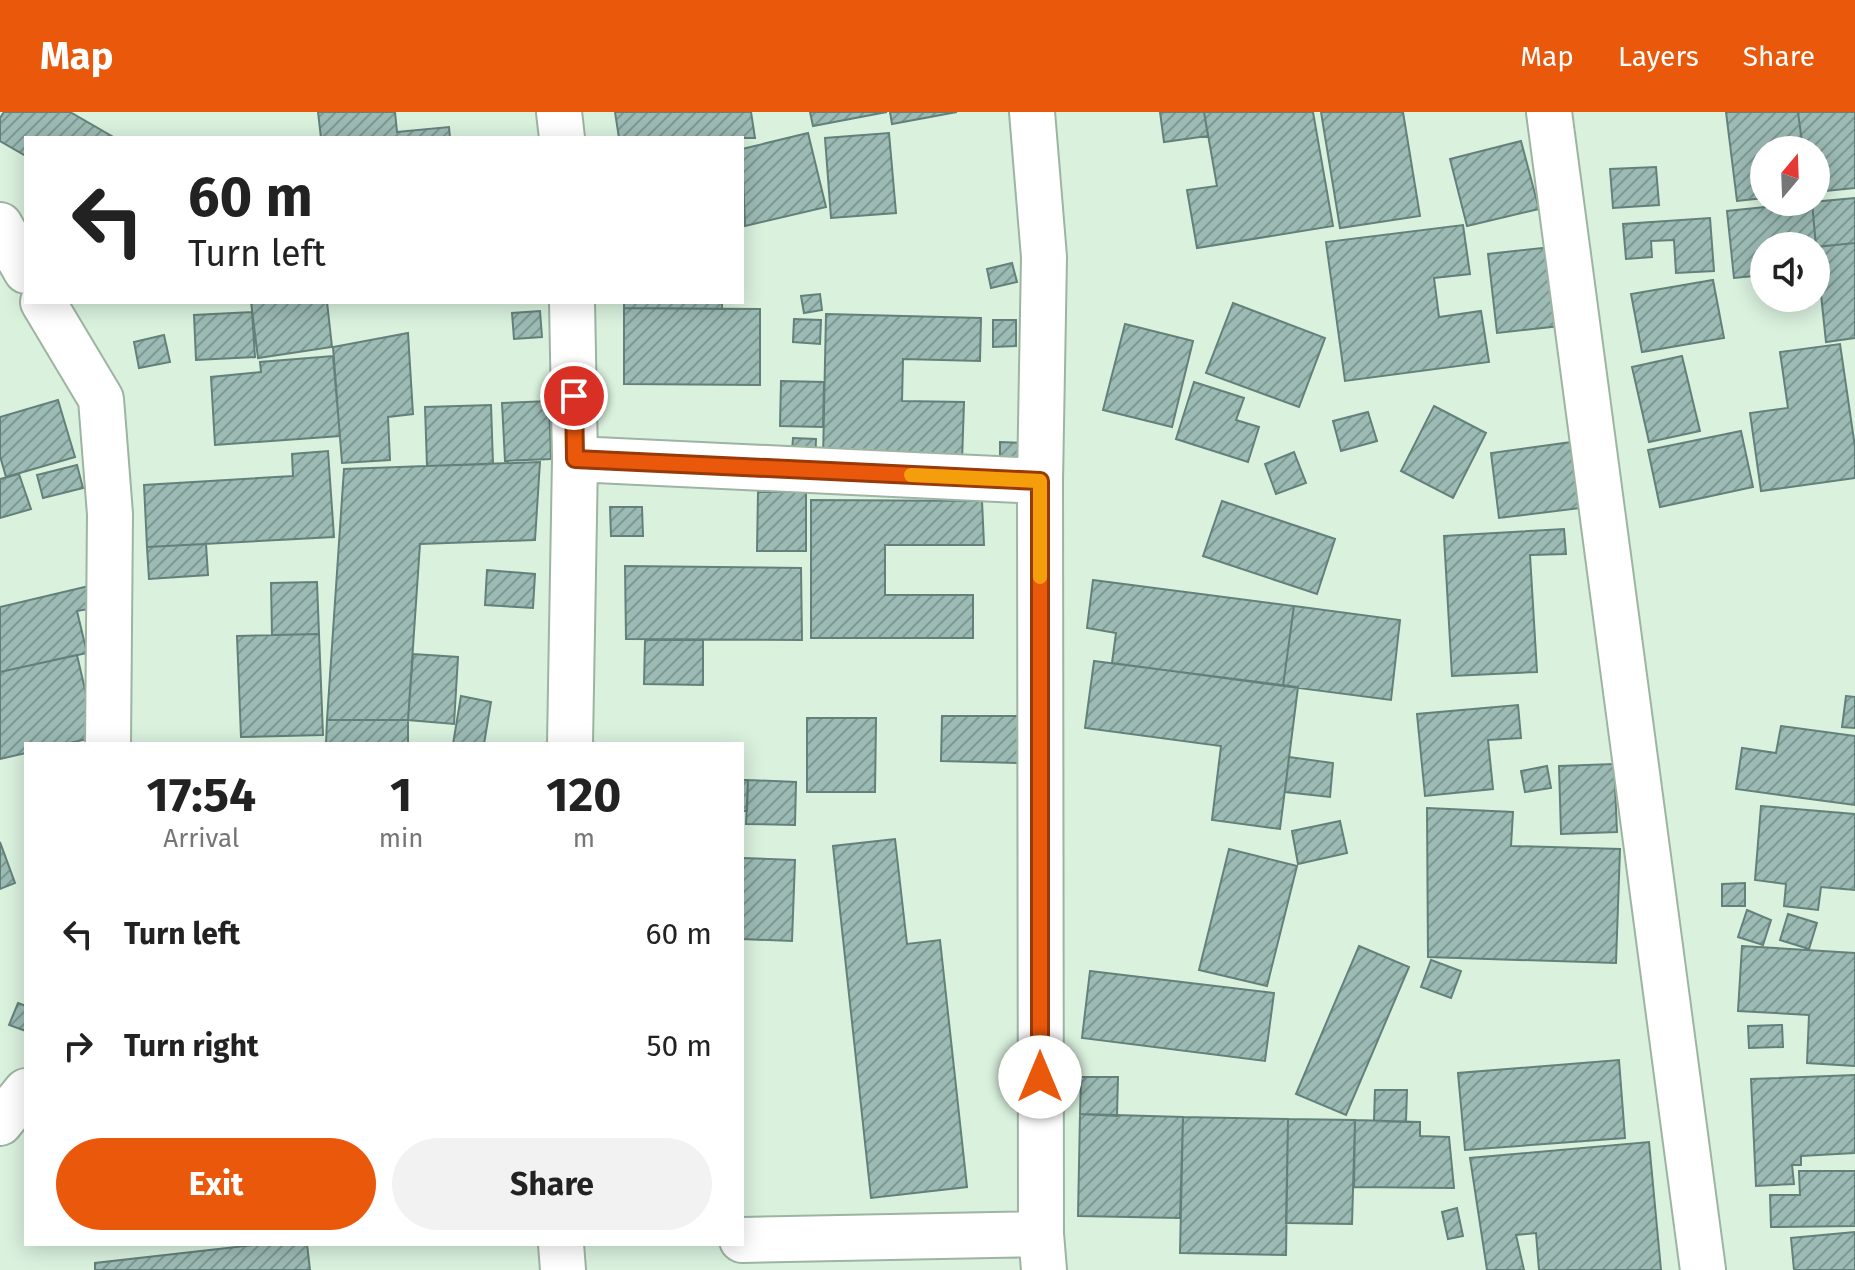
<!DOCTYPE html>
<html lang="en">
<head>
<meta charset="utf-8">
<style>
  body { margin:0; font-family:"Fira Sans",sans-serif; background:#f2f2f2; color:#222; height:100vh; display:flex; flex-direction:column; font-size:30px; white-space:nowrap }
  * { box-sizing:border-box; margin:0 }
  p { font-size:26px; color:#767676 }
  .icon { flex:none; width:44px; height:44px; fill:none; stroke:currentColor; stroke-width:2; stroke-linecap:round; stroke-linejoin:round }
  .map { position:relative; flex:1; overflow:hidden }
  .drawer { position:absolute; left:24px; top:630px; width:720px; height:504px; display:flex; flex-direction:column; background:#fff; border-radius:0px; box-shadow:0 4px 20px #0003 }
  .drawer>* { flex:none }
  .top-card { position:absolute; left:24px; top:24px; width:720px; height:168px; border-radius:0px; box-shadow:0 4px 20px #0003; background:#fff; color:#222; overflow:hidden }
  .needle { width:52px; rotate:19deg }
  .tools { position:absolute; left:1750px; top:24px; display:grid; gap:16px }
  .tools a { display:grid; place-items:center; width:80px; height:80px; border-radius:50%; background:#fff; box-shadow:0 4px 20px #0003; font-size:40px }
  .pin { position:absolute; display:grid; place-items:center; width:68px; height:68px; color:#fff; margin:-34px; border:4px solid #fff; border-radius:50%; box-shadow:0 2px 8px #0007 }
  .me { position:absolute; width:88px; margin:-44px; rotate:0deg; stroke-linejoin:round; filter:drop-shadow(0 0 6px #0008) }
  .turn { display:flex; align-items:center; gap:28px; height:168px; padding:0 32px; font-size:36px }
  .turn .icon { width:104px; height:104px; stroke-width:2.5 }
  .turn b { display:block; font-size:56px; line-height:68px }
  .eta { display:flex; justify-content:space-evenly; align-items:center; height:136px; text-align:center }
  .eta b { font-size:48px; font-weight:700; line-height:56px }
  .cta { display:flex; gap:16px; margin-top:auto; padding:16px 32px }
  .cta a { flex:1; height:92px; border-radius:48px; background:#ea580c; color:#fff; font-size:32px; font-weight:700; line-height:92px; text-align:center }
  .cta a+a { background:#f2f2f2; color:#222 }
  ul { padding:0; list-style:none }
  li { display:flex; align-items:center; gap:24px; height:112px; padding:0 32px }
  li div { flex:1 }
  li b { display:block; font-size:30px }
  li em { font-style:normal }
  header { display:flex; align-items:center; gap:48px; box-sizing:border-box; height:112px; padding:0 40px; background:#ea580c; color:#fff }
  header strong { font-size:38px }
  nav { display:flex; gap:44px; margin-inline-start:auto; font-size:28px }
  .map>svg:first-child { display:block }
  .building { fill:url(#building-hatch); stroke:#63817a; stroke-width:2 }
  .lines { fill:none; stroke-linecap:round; stroke-linejoin:round }
  .street-casing { stroke:#9eb4a2; stroke-width:48 }
  .street { stroke:#fff; stroke-width:44 }
  .route-casing { stroke:#983908; stroke-width:20 }
  .route { stroke:#ea580c; stroke-width:14 }
  .slow { stroke:#f59e0b; stroke-width:14 }
</style>
</head>
<body>
<header>
<strong>Map</strong>
<nav><a>Map</a><a>Layers</a><a>Share</a></nav>
</header>
<div class="map">
<svg width="1855" height="1158" viewBox="0 0 1855 1158">
  <defs>
    <pattern id="building-hatch" width="6" height="6" patternUnits="userSpaceOnUse" patternTransform="scale(2)"><rect width="6" height="6" fill="#9cbbb4"/><path d="M-1 1l2-2M0 6l6-6M5 7l2-2" fill="none" stroke="#7e9892"/></pattern>
  </defs>
  <rect width="100%" height="100%" fill="#daf1de"/>
  <path class="building" d="M4,0h66l45,26h-89v18l-26,-15v-23z
    M318,0h77l2,20 52,-5 1,11h-129z
    M615,0h136l4,26h-136z
    M810,0h77l-74,14z
    M890,0h67l-65,12z
    M1160,0h44l4,24 -44,6z
    M1204,0h109l20,114 -136,22 -10,-58 30,-4z
    M1321,0h82l17,104 -80,12z
    M1726,0h72l5,38h-39v48l-27,3z
    M1798,0h57v76l-39,4v-42h-13z
    M808,21l18,74 -81,19 -3,-77z
    M889,21l7,80 -65,5 -6,-80z
    M1521,29l18,68 -72,17 -17,-67z
    M1656,55l3,38 -46,3 -3,-39z
    M1855,86v45l-39,4 -4,-45z
    M1812,90l4,44h-52v29l-30,3 -7,-67z
    M1710,106l4,53 -38,2 -2,-33 -23,1 1,16 -26,2 -3,-35z
    M1463,113l7,49 -36,4 5,39 42,-6 8,51 -144,19 -19,-139z
    M1855,131v95l-29,4 -10,-95z
    M1551,135l9,79 -63,7 -9,-79z
    M1012,151l5,19 -26,6 -4,-19z
    M1713,168l11,58 -82,14 -11,-58z
    M820,182l2,16 -18,3 -3,-17z
    M251,190h76l5,45 -74,11z
    M624,190h98v7l-98,-1z
    M1233,191l92,35 -26,69 -93,-34z
    M624,196l136,1v76l-136,-1z
    M540,199l2,26 -28,2 -2,-26z
    M252,200l3,45 -59,3 -2,-45z
    M826,202l155,4 -1,43 -77,-2 -1,42 62,1 -2,60 -139,-3z
    M794,207l27,1 -1,24 -27,-2z
    M993,208h23v26l-23,1z
    M1125,212l68,17 -21,86 -69,-17z
    M408,221l5,81 -25,3 2,43 -48,3 -9,-116z
    M164,223l6,27 -31,6 -5,-26z
    M1840,232l15,103v31l-94,13 -11,-78 38,-5 -8,-56z
    M333,244l7,80 -125,9 -4,-68 50,-5 -1,-10z
    M1682,244l18,75 -51,11 -17,-75z
    M781,269l43,1 -1,45 -43,-1z
    M1194,270l50,16 -8,22 23,7 -11,35 -72,-23z
    M58,288l17,57 -69,20 -6,-21v-39z
    M549,289l2,58 -46,2 -3,-58z
    M491,293l2,59 -66,2 -2,-59z
    M1434,294l52,27 -33,65 -52,-27z
    M1368,300l9,29 -36,10 -8,-30z
    M1741,319l12,56 -93,20 -12,-57z
    M793,326l23,1 -1,26 -24,-1z
    M1000,330l24,1 -1,27 -23,-2z
    M1572,330l9,66 -82,10 -8,-65z
    M328,339l6,86 -187,10 -3,-62 149,-9 -1,-22z
    M1294,340l12,31 -30,11 -11,-30z
    M540,350l-5,78 -115,4 -12,176h-81l17,-251z
    M77,353l6,23 -40,10 -6,-23z
    M19,362l12,35 -31,9v-39z
    M758,380h48v59h-49z
    M811,388l171,1 2,44h-99v50h88v43h-162z
    M1222,389l113,38 -18,55 -114,-38z
    M610,395h32l1,29h-32z
    M1564,417l2,25 -36,1 7,117 -85,4 -8,-140z
    M206,432l2,31 -59,4 -2,-32z
    M625,454l176,2 1,72 -176,-1z
    M487,458l48,4 -2,34 -48,-3z
    M1093,468l201,26 -11,80 -171,-23 4,-30 -29,-5z
    M317,470l2,52 -47,1 -1,-52z
    M89,474l5,22 -17,3 10,42 -87,19v-65z
    M1294,494l106,14 -9,80 -108,-14z
    M319,522l4,101 -82,2 -4,-101z
    M645,528h58v45l-59,-1z
    M413,542l45,3 -4,67 -46,-4z
    M77,543l19,82 -31,7h-39v9l-26,6v-87z
    M1094,549l204,26 -18,142 -68,-9 9,-74 -136,-18z
    M461,584l30,6 -7,42h-31z
    M1846,584l9,1v31l-13,-1z
    M1518,593l3,33 -33,2 5,49 -68,7 -8,-82z
    M942,604h79v47l-80,-2z
    M807,606h69l-1,74h-68z
    M327,608h81v24h-82z
    M1781,614l74,10v69l-119,-16 6,-41 34,5z
    M1289,645l44,6 -3,34 -45,-5z
    M1614,652l3,68 -56,2 -2,-68z
    M1547,654l4,22 -26,4 -4,-21z
    M742,668h6l-1,31h-5z
    M748,668l48,2 -1,43 -49,-1z
    M1761,694l94,8v76l-34,-3 -3,23 -34,-4 2,-22 -31,-4z
    M1427,696l86,4 -2,34 109,3 -4,114 -188,-6z
    M1340,709l7,32 -49,11 -6,-33z
    M895,727l12,105 33,-4 27,247 -96,11 -38,-352z
    M0,730l15,41 -15,6z
    M1229,737l68,17 -30,120 -68,-16z
    M742,746l53,2 -3,81 -50,-2z
    M1745,771v23h-23v-22z
    M1747,798l24,10 -8,25 -25,-8z
    M1788,802l29,9 -8,26 -29,-9z
    M1359,834l50,21 -63,148 -50,-21z
    M1742,834l113,7v113l-48,-3 2,-48 -71,-4z
    M1431,848l30,11 -10,27 -30,-11z
    M1090,859l184,22 -9,68 -183,-23z
    M18,891l8,3v25l-17,-6z
    M1782,913l1,22 -34,1 -1,-22z
    M1619,948l6,78 -160,12 -7,-77z
    M1855,963v78l-54,3v9h-9l2,19 -38,2 -5,-107z
    M1081,965h37l-1,39 -37,-2z
    M1375,978h32l-1,32 -32,-1z
    M1080,1002l103,3 -3,101 -102,-2z
    M1183,1005l105,2 -2,136 -106,-2z
    M1288,1007l67,1 -3,104 -66,-1z
    M1355,1008l65,2v14l29,1 5,51 -100,-1z
    M1649,1030l12,128h-122l-3,-37 -20,2 8,35h-37l-17,-112z
    M1799,1059h56v55l-84,1 -1,-32h30z
    M1457,1096l6,28 -15,3 -6,-27z
    M1855,1120v38h-61l-3,-32z
    M262,1132h45l3,26h-215v-7z"/>
  <g class="lines">
    <defs>
      <path id="street" d="M559,0l3,26
        M1032,0l12,145 -4,224 1,753 3,36
        M1549,0l154,1158
        M0,113l26,46
        M43,190l58,97 9,115 -2,230
        M575,347l465,22
        M570,632l5,-285 -3,-157
        M0,1011l26,-32
        M742,1128l299,-6
        M561,1132l2,26"/>
    </defs>
    <use href="#street" class="street-casing"/>
    <use href="#street" class="street"/>
  </g>
  <g class="lines">
    <defs>
      <path id="route" d="M574,284l1,63 465,22v596"/>
    </defs>
    <use href="#route" class="route-casing"/>
    <use href="#route" class="route"/>
    <path class="slow" d="M911,363l129,6v96"/>
  </g>
</svg>
<div class="tools">
<a><svg class="needle" viewBox="-14 -14 28 28"><path d="M0-13l5 13h-10z" fill="#e53935"/><path d="M0 13l5-13h-10z" fill="#767676"/></svg></a>
<a><svg class="icon" aria-label="sound" viewBox="0 0 24 24"><path d="M4 9h4l5-4v14l-5-4H4zM17 9q2 3 0 6"/></svg></a>
</div>
<div class="pin" style="left:574px;top:284px;background:#d93025"><svg class="icon" aria-label="arrive" viewBox="0 0 24 24"><path d="M6 21V4h12l-3 4 3 4H6"/></svg></div>
<svg class="me" style="left:1040px;top:965px" viewBox="-20 -20 40 40"><circle r="19" fill="#fff"/><path d="M0-13L10 11 0 6-10 11z" fill="#ea580c"/></svg>
<div class="top-card">
<div class="turn"><svg class="icon" aria-label="left" viewBox="0 0 24 24"><path d="M17 20v-9H6M10 6l-5 5 5 5"/></svg><div><b>60 m</b>Turn left</div></div>
</div>
<section class="drawer">
<div class="eta">
<div><b>17:54</b><p>Arrival</p></div>
<div><b>1</b><p>min</p></div>
<div><b>120</b><p>m</p></div>
</div>
<ul>
<li><svg class="icon" aria-label="left" viewBox="0 0 24 24"><path d="M17 20v-9H6M10 6l-5 5 5 5"/></svg><div><b>Turn left</b></div><em>60 m</em></li>
<li><svg class="icon" aria-label="right" viewBox="0 0 24 24"><path d="M7 20v-9h11M14 6l5 5-5 5"/></svg><div><b>Turn right</b></div><em>50 m</em></li>
</ul>
<div class="cta"><a>Exit</a><a>Share</a></div>
</section>
</div>
</body>
</html>
